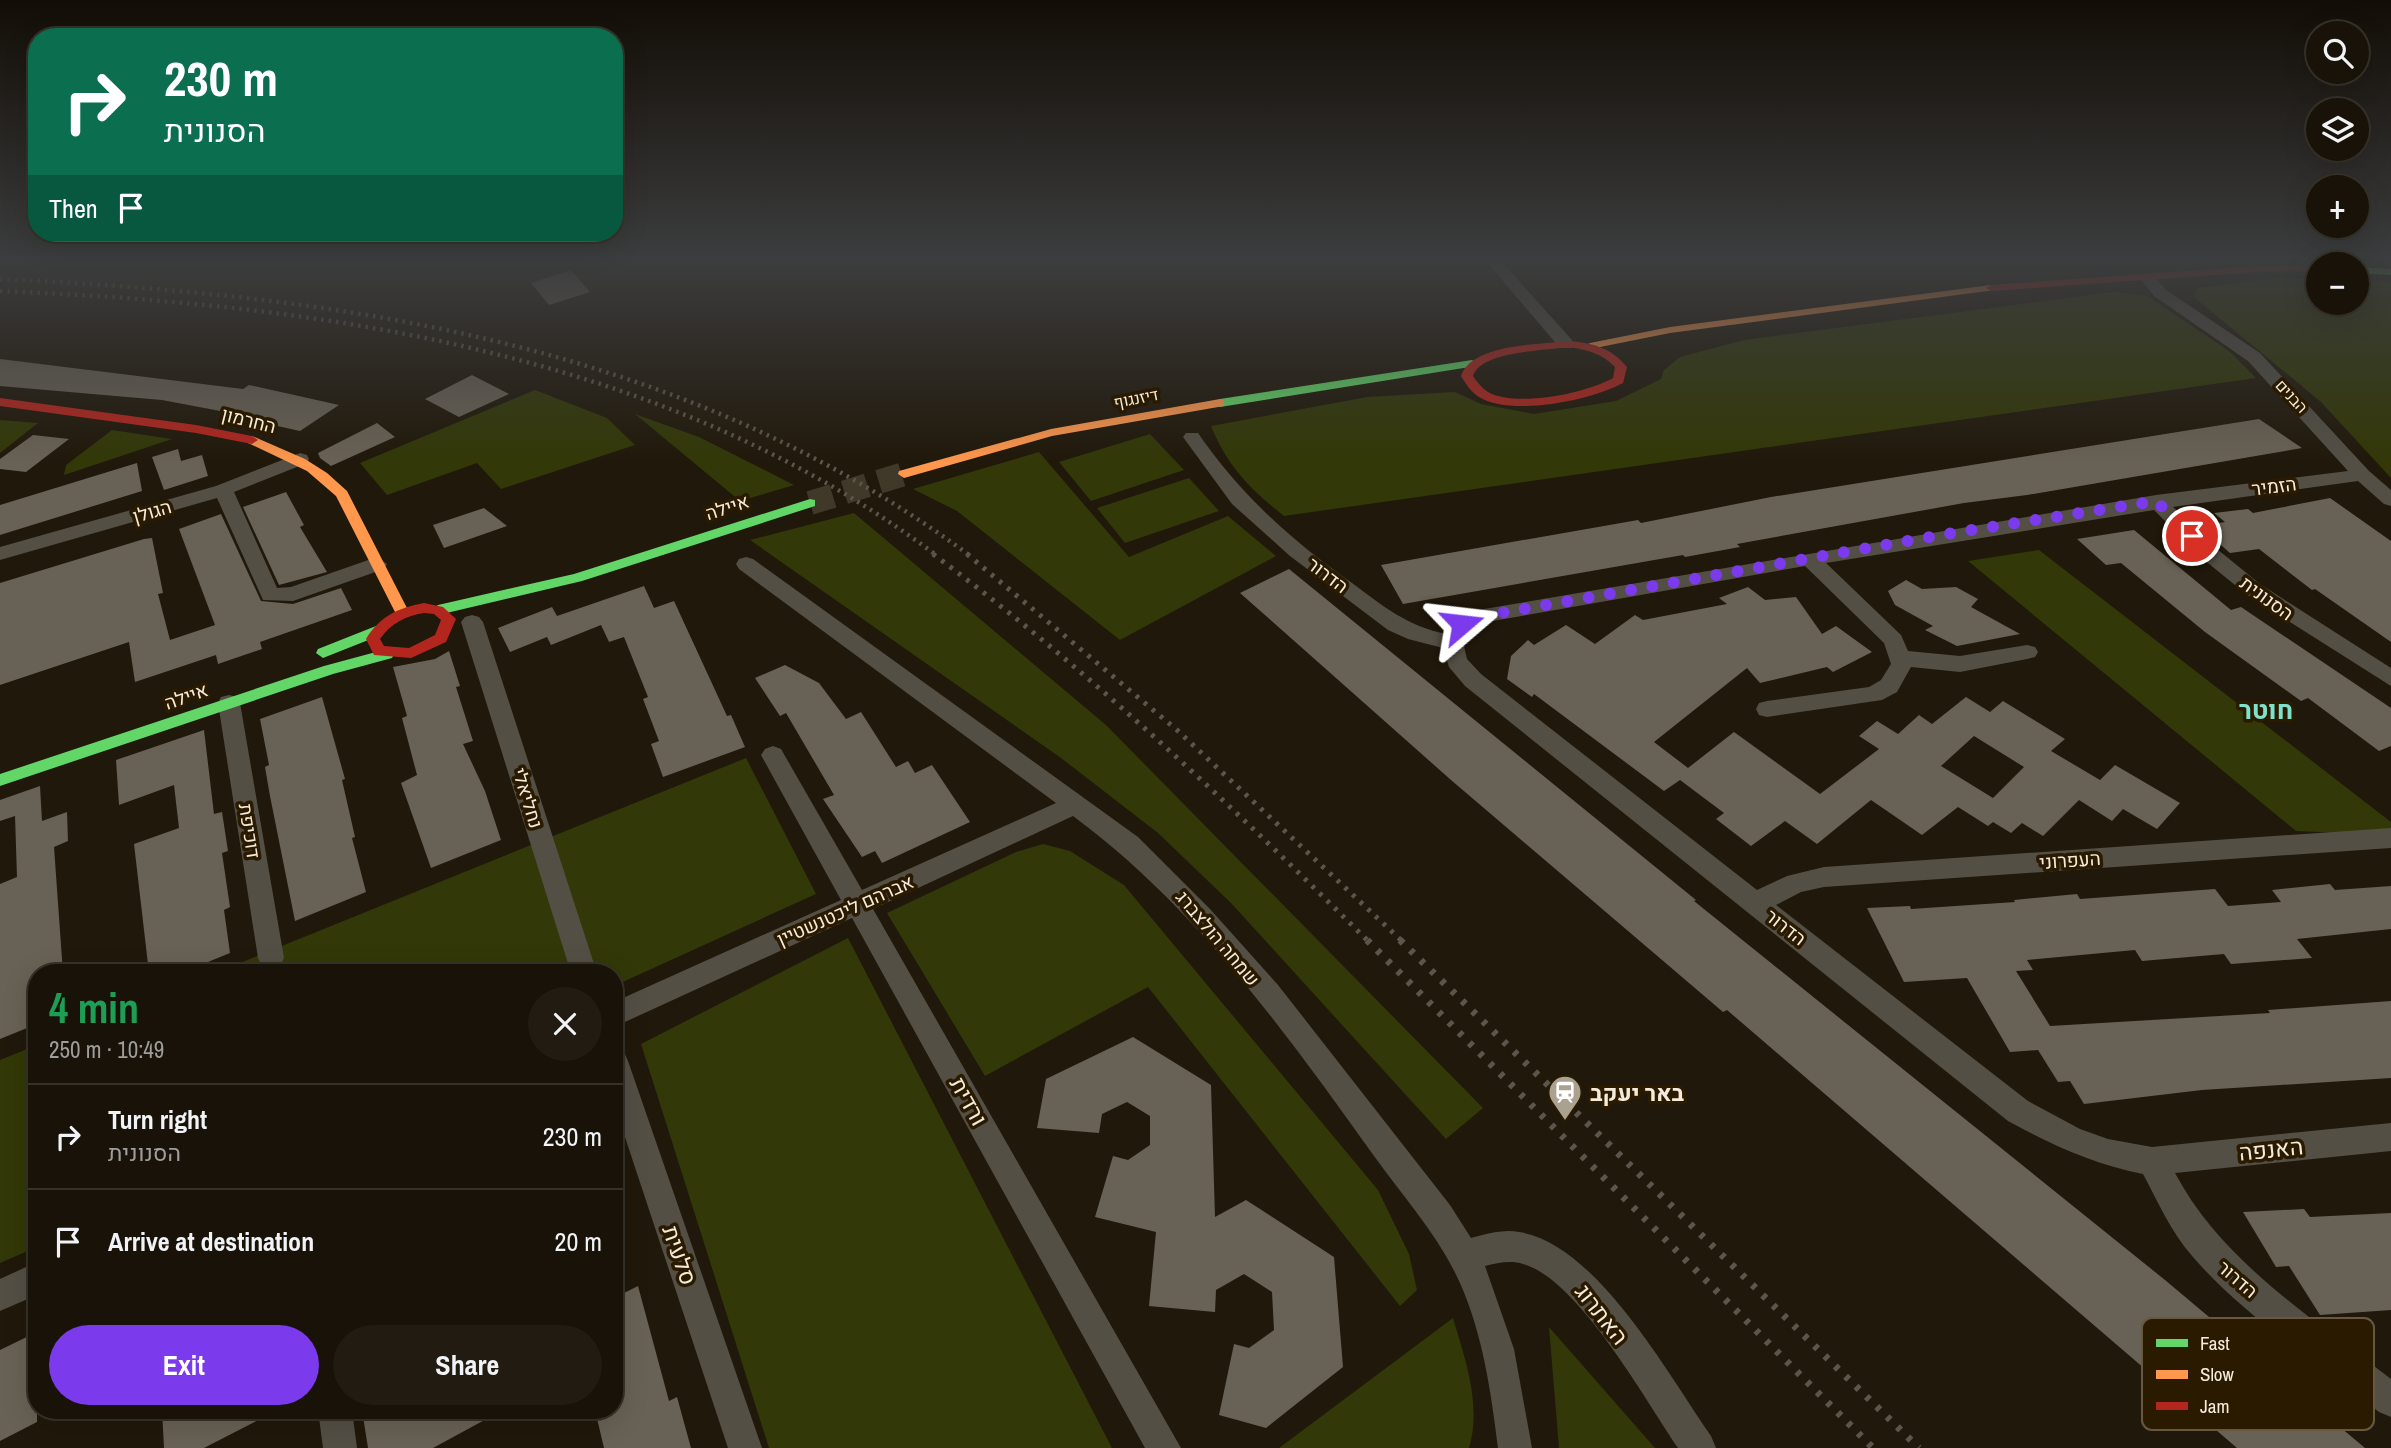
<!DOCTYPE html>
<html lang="en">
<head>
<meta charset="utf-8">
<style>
  body { margin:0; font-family:"Archivo Narrow",Heebo,sans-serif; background:#211b12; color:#f1f3f6; height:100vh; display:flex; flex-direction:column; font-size:26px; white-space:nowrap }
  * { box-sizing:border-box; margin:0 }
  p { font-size:23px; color:#9f9e9c }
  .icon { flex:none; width:38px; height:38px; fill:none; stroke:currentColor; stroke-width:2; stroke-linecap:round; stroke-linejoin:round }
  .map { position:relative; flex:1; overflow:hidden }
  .side { position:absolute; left:28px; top:964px; width:595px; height:455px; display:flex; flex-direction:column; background:#181208; border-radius:28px; box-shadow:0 7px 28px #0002,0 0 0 2px #363229 }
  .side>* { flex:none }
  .hud { position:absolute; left:28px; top:28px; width:595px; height:214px; border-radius:28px; box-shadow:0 7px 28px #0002,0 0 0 2px #363229; background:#0b6e4f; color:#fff; overflow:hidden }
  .tools { position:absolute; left:2306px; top:21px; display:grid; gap:14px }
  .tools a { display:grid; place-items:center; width:63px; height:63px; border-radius:50%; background:#181208; box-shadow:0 7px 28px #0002,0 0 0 2px #363229; font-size:35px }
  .pin { position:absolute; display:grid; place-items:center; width:60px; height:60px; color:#fff; margin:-30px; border:4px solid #fff; border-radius:50%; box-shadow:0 2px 7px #0007 }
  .me { position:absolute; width:77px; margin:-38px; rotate:73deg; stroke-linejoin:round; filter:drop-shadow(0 0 5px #0008) }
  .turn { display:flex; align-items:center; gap:24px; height:147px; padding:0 21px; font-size:32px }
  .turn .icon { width:91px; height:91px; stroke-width:2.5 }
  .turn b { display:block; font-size:49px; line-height:60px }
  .then { display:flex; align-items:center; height:66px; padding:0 21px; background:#0003; gap:14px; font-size:26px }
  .round { display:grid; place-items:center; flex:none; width:74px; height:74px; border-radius:37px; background:#211b12 }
  .head { display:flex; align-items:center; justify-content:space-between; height:119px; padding:0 21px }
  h1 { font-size:42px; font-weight:700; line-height:52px; color:#1e9e55 }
  .action { display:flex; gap:14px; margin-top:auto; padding:14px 21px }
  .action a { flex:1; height:80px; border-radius:42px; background:#7c3aed; color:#fff; font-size:28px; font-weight:700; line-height:80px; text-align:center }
  .action a+a { background:#211b12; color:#f1f3f6 }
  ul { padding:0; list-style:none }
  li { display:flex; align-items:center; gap:21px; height:105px; padding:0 21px; border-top:2px solid #363229 }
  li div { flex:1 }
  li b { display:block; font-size:26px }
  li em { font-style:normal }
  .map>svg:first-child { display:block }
  .green { fill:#323807 }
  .building { fill:#686155; fill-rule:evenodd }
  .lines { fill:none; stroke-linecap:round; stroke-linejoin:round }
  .secondary-tunnel { stroke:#403829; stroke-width:24; stroke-dasharray:24 12; stroke-linecap:butt }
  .street { fill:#534f45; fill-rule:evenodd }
  .fast { fill:#63d668; fill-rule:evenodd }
  .slow { fill:#ff974d; fill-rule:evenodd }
  .jam { fill:#b3261e; fill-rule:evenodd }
  .rail-far2 { stroke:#5b554b; stroke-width:4.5; stroke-dasharray:2.5 5; stroke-linecap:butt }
  .rail-far1 { stroke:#5b554b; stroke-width:5; stroke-dasharray:3.5 7; stroke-linecap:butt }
  .rail { stroke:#5b554b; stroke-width:7; stroke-dasharray:4.5 10; stroke-linecap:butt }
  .route { stroke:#7c3aed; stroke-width:12; stroke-dasharray:0 21.6 }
  .labels { text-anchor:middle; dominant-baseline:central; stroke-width:7; stroke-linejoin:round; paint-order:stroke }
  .far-street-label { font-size:16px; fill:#f5ebda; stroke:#2a1a00 }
  .street-label { font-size:19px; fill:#f5ebda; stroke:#2a1a00 }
  .near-poi-label { font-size:23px; font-weight:bold; fill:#f5ebda; stroke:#2a1a00; text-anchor:start }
  .near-street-label { font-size:23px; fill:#f5ebda; stroke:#2a1a00 }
  .district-label { font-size:26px; font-weight:bold; fill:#7de1cc; stroke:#2a1a00 }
  .key { fill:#2a1a00; stroke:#675941; stroke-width:2 }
  .key-label { font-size:19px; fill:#f5ebda }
</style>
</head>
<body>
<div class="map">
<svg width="2391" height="1448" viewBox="0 0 2391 1448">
  <rect width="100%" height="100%" fill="#20180a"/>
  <path class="green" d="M2267,279h52v24h38v-23l34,1v197l-70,-76 -127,-105 4,-9z
    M2114,292l33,4 82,55 27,27 -972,138c-33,-26 -57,-50 -73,-90l156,-29 88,-5 26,12 53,10 82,-13 45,-22 3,-9 16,-13 64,-17z
    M535,390l72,28 28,27 -134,44 -24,-26 -90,32 -27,-32z
    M635,414l64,23 95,48 -54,16z
    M0,420l38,3 -38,30z
    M112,430l60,9 -108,36 2,-10z
    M1150,434l34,36 -93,31 -32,-39z
    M1039,452l90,105 99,-41 48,40 -156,84 -163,-129 -44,-22z
    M1189,478l30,33 -94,32 -28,-35z
    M854,513l252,212 377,383 -37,31 -215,-236 -73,-70 -97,-75 -311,-218z
    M2039,550l352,272v13l-95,-4 -328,-270z
    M746,758l70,136 -202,92v-13h-399z
    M1043,844l27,7 54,34 254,305 31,64 8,36 -17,16 -252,-319 -163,89 -98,-163 129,-61z
    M848,938l264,510h-343l-128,-404z
    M37,1045v202l-37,16v-203z
    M1453,1318c12,41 29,87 16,130h-190z
    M1549,1327l106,121h-96z"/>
  <path class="building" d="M571,270l19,22 -41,13 -18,-22z
    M0,359l243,30 6,-4 90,20 -39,26 -67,-15 3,-2 -74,-14 -162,-14z
    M472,375l37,19 -50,23 -34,-18z
    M2259,419l43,29 -275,47 -63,8 -227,41 3,3 -55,10 -2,-2 -280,49 -22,-39 257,-45 3,3 130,-26z
    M377,423l18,14 -64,29 -11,-8 -2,-5z
    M33,435l36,4 -43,33 -26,-3v-10z
    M178,449l3,12 21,-6 6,21 -44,14 -12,-33z
    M137,463l5,28 -142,44v-30z
    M286,492l18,33 -4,2 27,45 -48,13 -36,-78z
    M2330,498l61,43v101l-76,-53 -3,1 -53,-41 -29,4 -31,-27 26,-4 -11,-9 34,-4 5,4z
    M484,508l23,18 -63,22 -11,-23z
    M221,514l40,87 32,3 48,-16 11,22 -92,32 2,7 -44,15 -2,-9 -81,27 -6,-40 -129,43v-102l144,-44 8,-1 11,55 -5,1 12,46 45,-15 -36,-96z
    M2134,530l97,80 10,-3 150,101v38l-12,5 -71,-53 -7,3 -96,-69 -84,-69 -15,2 -29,-26z
    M1289,569l407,331 -2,1 471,379 200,168h-128l-510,-438 -4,2 -272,-232 -211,-187z
    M1906,580l16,9 34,-2 22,12 -7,8 49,27 -63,12 -32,-16 8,-4 -38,-21 -7,-14z
    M644,586l10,22 20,-7 53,115 4,-1 14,32 -82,30 -12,-33 8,-3 -16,-42 5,-2 -24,-60 -15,5 -8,-17 -50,20 -4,-8 -37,15 -12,-24 54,-21 5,9z
    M1748,587l17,13 31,-3 26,37 14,-8 36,26 -39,20 -6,-5 -67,16 -13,-15 -93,74 34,26 46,-36 86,62 59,-45 -20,-13 18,-15 21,13 21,-19 13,9 34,-27 24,15 13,-11 62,38 -14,12 49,29 15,-15 65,38 -23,26 -34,-20 -11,12 -33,-21 -36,36 -21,-13 -11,10 -18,-11 -5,4 -30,-19 -36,28 -51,-35 -54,44 -32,-23 -34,25 -35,-27 8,-6 -44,-33 -16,11 -130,-97 -2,3 -25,-18 4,-23 17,-16 6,5 32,-20 29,19 40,-29 8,5 84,-16 -8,-6zM1974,736l50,31 -31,31 -52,-32z
    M449,651l11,35 -4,1 17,54 -10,3 22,47 16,49 -70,28 -30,-85 16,-8 -15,-57 5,-2 -14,-49 42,-8z
    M785,665l34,18 27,36 15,-7 35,55 12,-6 7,12 17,-8 38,57 -88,41 -7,-12 -13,6 -39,-58 11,-4 -48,-82 -6,3 -25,-38z
    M322,697l23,82 -3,1 13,57 -3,1 14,54 -71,29 -25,-125 -5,-29 4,-2 -9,-46z
    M204,730l10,84 8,-2 6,39 -6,2 8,54 -6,3 6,43 -49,20h-32l-15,-129 45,-16 -5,-43 -55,20 -3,-45z
    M40,786l2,35 25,-9 1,29 -14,6 9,126h-26v51l-37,15v-155l17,-7 -2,-61 -15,5v-21z
    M2330,884l5,6 56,-4v43l-94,10 15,19 -81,6 -7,-10 -82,7 -7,-11 -108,10 6,10 -17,1 34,55 220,-13 -2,-3 123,-9v77l-189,12 -118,14 -14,-23 -12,1 -20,-32 -28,2 -43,-74 -63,4 -37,-74 43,-2 1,3 104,-7 -1,-2 63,-6 3,5 135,-10 13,17 53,-4 -9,-12z
    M1133,1037l78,48 4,132 31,-17 88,57 9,110 -77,61 -47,-13 15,-71 15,4 25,-18 -2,-38 -28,-18 -28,16 -1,22 -66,-6 7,-74 -61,-15 18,-61 15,4 22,-15v-29l-23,-14 -25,12 -3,19 -62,-5 9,-49z
    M2304,1209l6,8 81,-4v97l-71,5 -31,-49 -13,1 -33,-55z
    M638,1286l31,115 8,-4 14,51h-87l-9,-38h19v-112z
    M37,1332v90l-37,19v-91z
    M162,1410h116l-74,38h-40z
    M362,1410h141l-70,38h-65z"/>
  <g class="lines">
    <path class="secondary-tunnel" d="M810,503l94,-29"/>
    <path class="street" d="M1486,261h15l71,79v8h-12z
      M2149,274l5,2 12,14 94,63 109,118 22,19v16l-7,-2 -26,-23 -185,26 44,42 43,35 131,84v18l-145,-92 -43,-35 -49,-49 -328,53 75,72 7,16 52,5 67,-11 8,2 3,5 -3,5 -8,2 -67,13 -49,-5 -14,25 -15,8 -115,17 -8,-2 -3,-6 3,-6 8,-2 102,-14 12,-7 10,-16 -7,-21 -79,-77 -318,56 -17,7 -7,13 4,17 14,15 276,216 30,-14 37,-9 567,-39v20l-567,39 -23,5 -25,13 252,196 52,28 28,10 44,8 239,-24v28l-216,22c48,90 137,144 216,206v38l-12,-5c-60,-47 -137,-98 -186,-155 -22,-25 -35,-55 -50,-83 -50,-10 -91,-29 -135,-53l-543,-435 -16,-19 -6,-19 -35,-9 -20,-9 -98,-74 -58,-52 -49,-67 3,-4h12c42,61 94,108 154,150 31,23 55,43 94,51l9,-15 29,-10 672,-114 192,-24 -100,-110 -94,-65 -13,-17z
      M300,453l7,2 2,4 -2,4 -73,29 43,96 14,-1 86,-30 10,7 -3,5 -91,32 -30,-1 -46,-102 -217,62v-13l216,-61z
      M746,557l7,2 385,278 72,72 68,76 172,220 21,33c16,-4 32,-9 48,-6 77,11 150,144 192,204l5,12h-38c-32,-47 -100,-169 -155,-184 -12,-4 -26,-1 -38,2l29,83 18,99h-34c-7,-56 -15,-113 -38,-165 -21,-47 -56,-85 -86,-127 -87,-122 -179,-250 -301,-340l-200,93 308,539h-36l-293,-530 -238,109v-25l227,-102 -80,-145 4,-6 8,-3 8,3 81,141 194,-87 -317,-234 -3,-5 3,-5z
      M472,615l7,2 4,5 114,351h-26l-110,-351 4,-5z
      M229,695l8,2 3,6 44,255 -4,8 -9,3 -9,-3 -4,-8 -40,-255 3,-6z
      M614,1048l10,4 4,9 134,387h-34l-114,-344z
      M37,1262v33l-37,16v-32z
      M318,1410h34l5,38h-34z"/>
    <path class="fast" d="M2357,267l34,2v6l-34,-2z
      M1472,360l4,2v4l-256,41 -6,-4 6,-4z
      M810,499l5,1v6l-233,75 -144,34 -7,-5 7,-5 136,-31z
      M376,626l7,5 -2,4 -58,23 -7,-5 2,-4z
      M387,649l7,5 -2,4 -59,16 -333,112v-12l324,-108z"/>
    <path class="slow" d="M1991,285l4,1v4l-325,43 -80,16 -6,-3 6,-3 80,-16z
      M1220,399l4,1v6l-172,30 -148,42 -6,-4 1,-3 152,-42z
      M252,436l53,23 22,14 20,18 62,121 -2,3 -5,2 -7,-5 -59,-116 -29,-25 -59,-28 -2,-3z"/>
    <path class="jam" d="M2319,265v6l-61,1 -267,19 -5,-3 5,-3 267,-19z
      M1566,341c24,1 45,6 61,26l-4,16c-31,17 -111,34 -144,14 -8,-5 -13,-13 -18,-21 11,-32 76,-31 105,-35zM1566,347c19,2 36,6 49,20l-2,11c-26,15 -97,30 -125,14 -6,-4 -11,-10 -15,-16 8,-25 70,-25 93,-29z
      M0,398l196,27 56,11 6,4 -6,4 -56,-11 -196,-27z
      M424,603l19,4 13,12 -10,23 -35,16 -37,-3 -8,-16c14,-23 32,-31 58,-36zM424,613l10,1 7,6 -6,15 -26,13 -25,-2 -4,-7c11,-16 26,-23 44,-26z"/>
    <path class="rail-far2" d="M0,279c344,16 684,65 969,276
      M0,291c326,13 668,63 936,264"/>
    <path class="rail-far1" d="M933,554c156,116 298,251 435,387
      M967,554l210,176 225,211"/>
    <path class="rail" d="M1367,940l506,508
      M1400,940l519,508"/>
  </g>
  <linearGradient id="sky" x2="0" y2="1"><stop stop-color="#120d06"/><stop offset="0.56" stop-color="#3c3d3e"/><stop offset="1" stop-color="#3c3d3e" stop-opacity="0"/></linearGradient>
  <rect width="2391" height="463" fill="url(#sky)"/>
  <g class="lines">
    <path class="route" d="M1462,624l22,-8 469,-83 203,-32 36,35"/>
  </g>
  <defs>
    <symbol id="station-pin" viewBox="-11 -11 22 30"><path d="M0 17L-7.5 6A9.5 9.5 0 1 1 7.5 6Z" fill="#aaa191" stroke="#2a1a00"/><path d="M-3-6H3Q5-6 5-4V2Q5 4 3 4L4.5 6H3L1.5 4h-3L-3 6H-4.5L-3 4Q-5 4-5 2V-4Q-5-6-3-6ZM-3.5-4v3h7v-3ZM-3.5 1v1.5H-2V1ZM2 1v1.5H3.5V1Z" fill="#fff"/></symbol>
  </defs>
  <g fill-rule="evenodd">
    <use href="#station-pin" x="1546" y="1073" width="38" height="52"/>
  </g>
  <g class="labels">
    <g class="far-street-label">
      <text transform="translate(2292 396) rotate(47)">הבנים</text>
      <text transform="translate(1136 398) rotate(-11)">דיזנגוף</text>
    </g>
    <g class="street-label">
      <text transform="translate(249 420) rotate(14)">החרמון</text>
      <text transform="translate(2274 486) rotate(-7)">הזמיר</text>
      <text transform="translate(727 507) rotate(-18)">איילה</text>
      <text transform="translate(152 511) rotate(-16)">הגולן</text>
      <text transform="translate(1328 575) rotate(37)">הדרור</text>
      <text transform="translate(2267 598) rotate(36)">הסנונית</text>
      <text transform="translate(186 696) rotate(-19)">איילה</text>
      <text transform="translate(528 798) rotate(73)">נחליאלי</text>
      <text transform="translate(250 831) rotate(81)">דוכיפת</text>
      <text transform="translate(2070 860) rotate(-4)">העפרוני</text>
      <text transform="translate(845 910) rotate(-24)">אברהם ליכטנשטיין</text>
      <text transform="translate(1786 927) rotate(38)">הדרור</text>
      <text transform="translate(1218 938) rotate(50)">שמחה הולצברג</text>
      <text transform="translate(2238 1279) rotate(41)">הדרור</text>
    </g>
    <g class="near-poi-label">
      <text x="1590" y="1092">באר יעקב</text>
    </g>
    <g class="near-street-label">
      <text transform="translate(969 1101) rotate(61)">ורדית</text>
      <text transform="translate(2271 1149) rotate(-6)">האנפה</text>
      <text transform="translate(680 1255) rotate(71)">סלעית</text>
      <text transform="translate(1602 1314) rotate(52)">האתרוג</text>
    </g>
    <g class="district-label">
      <text x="2266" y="709">חוטר</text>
    </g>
  </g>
  <rect x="2142" y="1318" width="232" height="112" rx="10" class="key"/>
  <rect x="2156" y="1339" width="32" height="8" fill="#63d668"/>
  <rect x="2156" y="1370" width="32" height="9" fill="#ff974d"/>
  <rect x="2156" y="1402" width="32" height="8" fill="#b3261e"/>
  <g class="key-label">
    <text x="2200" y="1350">Fast</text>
    <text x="2200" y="1381">Slow</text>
    <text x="2200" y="1413">Jam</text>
  </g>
</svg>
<div class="tools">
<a><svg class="icon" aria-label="search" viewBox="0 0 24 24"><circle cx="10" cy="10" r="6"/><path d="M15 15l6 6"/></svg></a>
<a><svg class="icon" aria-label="layers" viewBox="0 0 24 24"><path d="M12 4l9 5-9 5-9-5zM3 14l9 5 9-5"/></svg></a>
<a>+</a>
<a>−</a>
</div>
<div class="pin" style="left:2192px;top:536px;background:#d93025"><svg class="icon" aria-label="arrive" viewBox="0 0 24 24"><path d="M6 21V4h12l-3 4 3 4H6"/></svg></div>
<svg class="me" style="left:1462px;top:624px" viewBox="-20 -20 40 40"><path d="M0-17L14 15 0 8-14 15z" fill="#7c3aed" stroke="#fff" stroke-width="4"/></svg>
<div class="hud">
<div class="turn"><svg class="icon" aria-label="right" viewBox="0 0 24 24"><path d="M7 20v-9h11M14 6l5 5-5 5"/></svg><div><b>230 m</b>הסנונית</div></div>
<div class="then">Then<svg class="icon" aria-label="arrive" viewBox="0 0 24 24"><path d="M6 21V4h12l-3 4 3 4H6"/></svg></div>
</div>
<section class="side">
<div class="head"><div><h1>4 min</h1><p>250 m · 10:49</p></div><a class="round"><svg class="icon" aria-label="close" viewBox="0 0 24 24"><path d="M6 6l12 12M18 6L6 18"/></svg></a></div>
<ul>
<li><svg class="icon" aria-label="right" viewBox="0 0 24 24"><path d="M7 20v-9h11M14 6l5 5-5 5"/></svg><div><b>Turn right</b><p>הסנונית</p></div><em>230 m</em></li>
<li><svg class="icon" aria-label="arrive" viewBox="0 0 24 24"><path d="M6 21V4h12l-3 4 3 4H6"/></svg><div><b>Arrive at destination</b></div><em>20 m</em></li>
</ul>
<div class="action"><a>Exit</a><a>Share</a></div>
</section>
</div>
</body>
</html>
